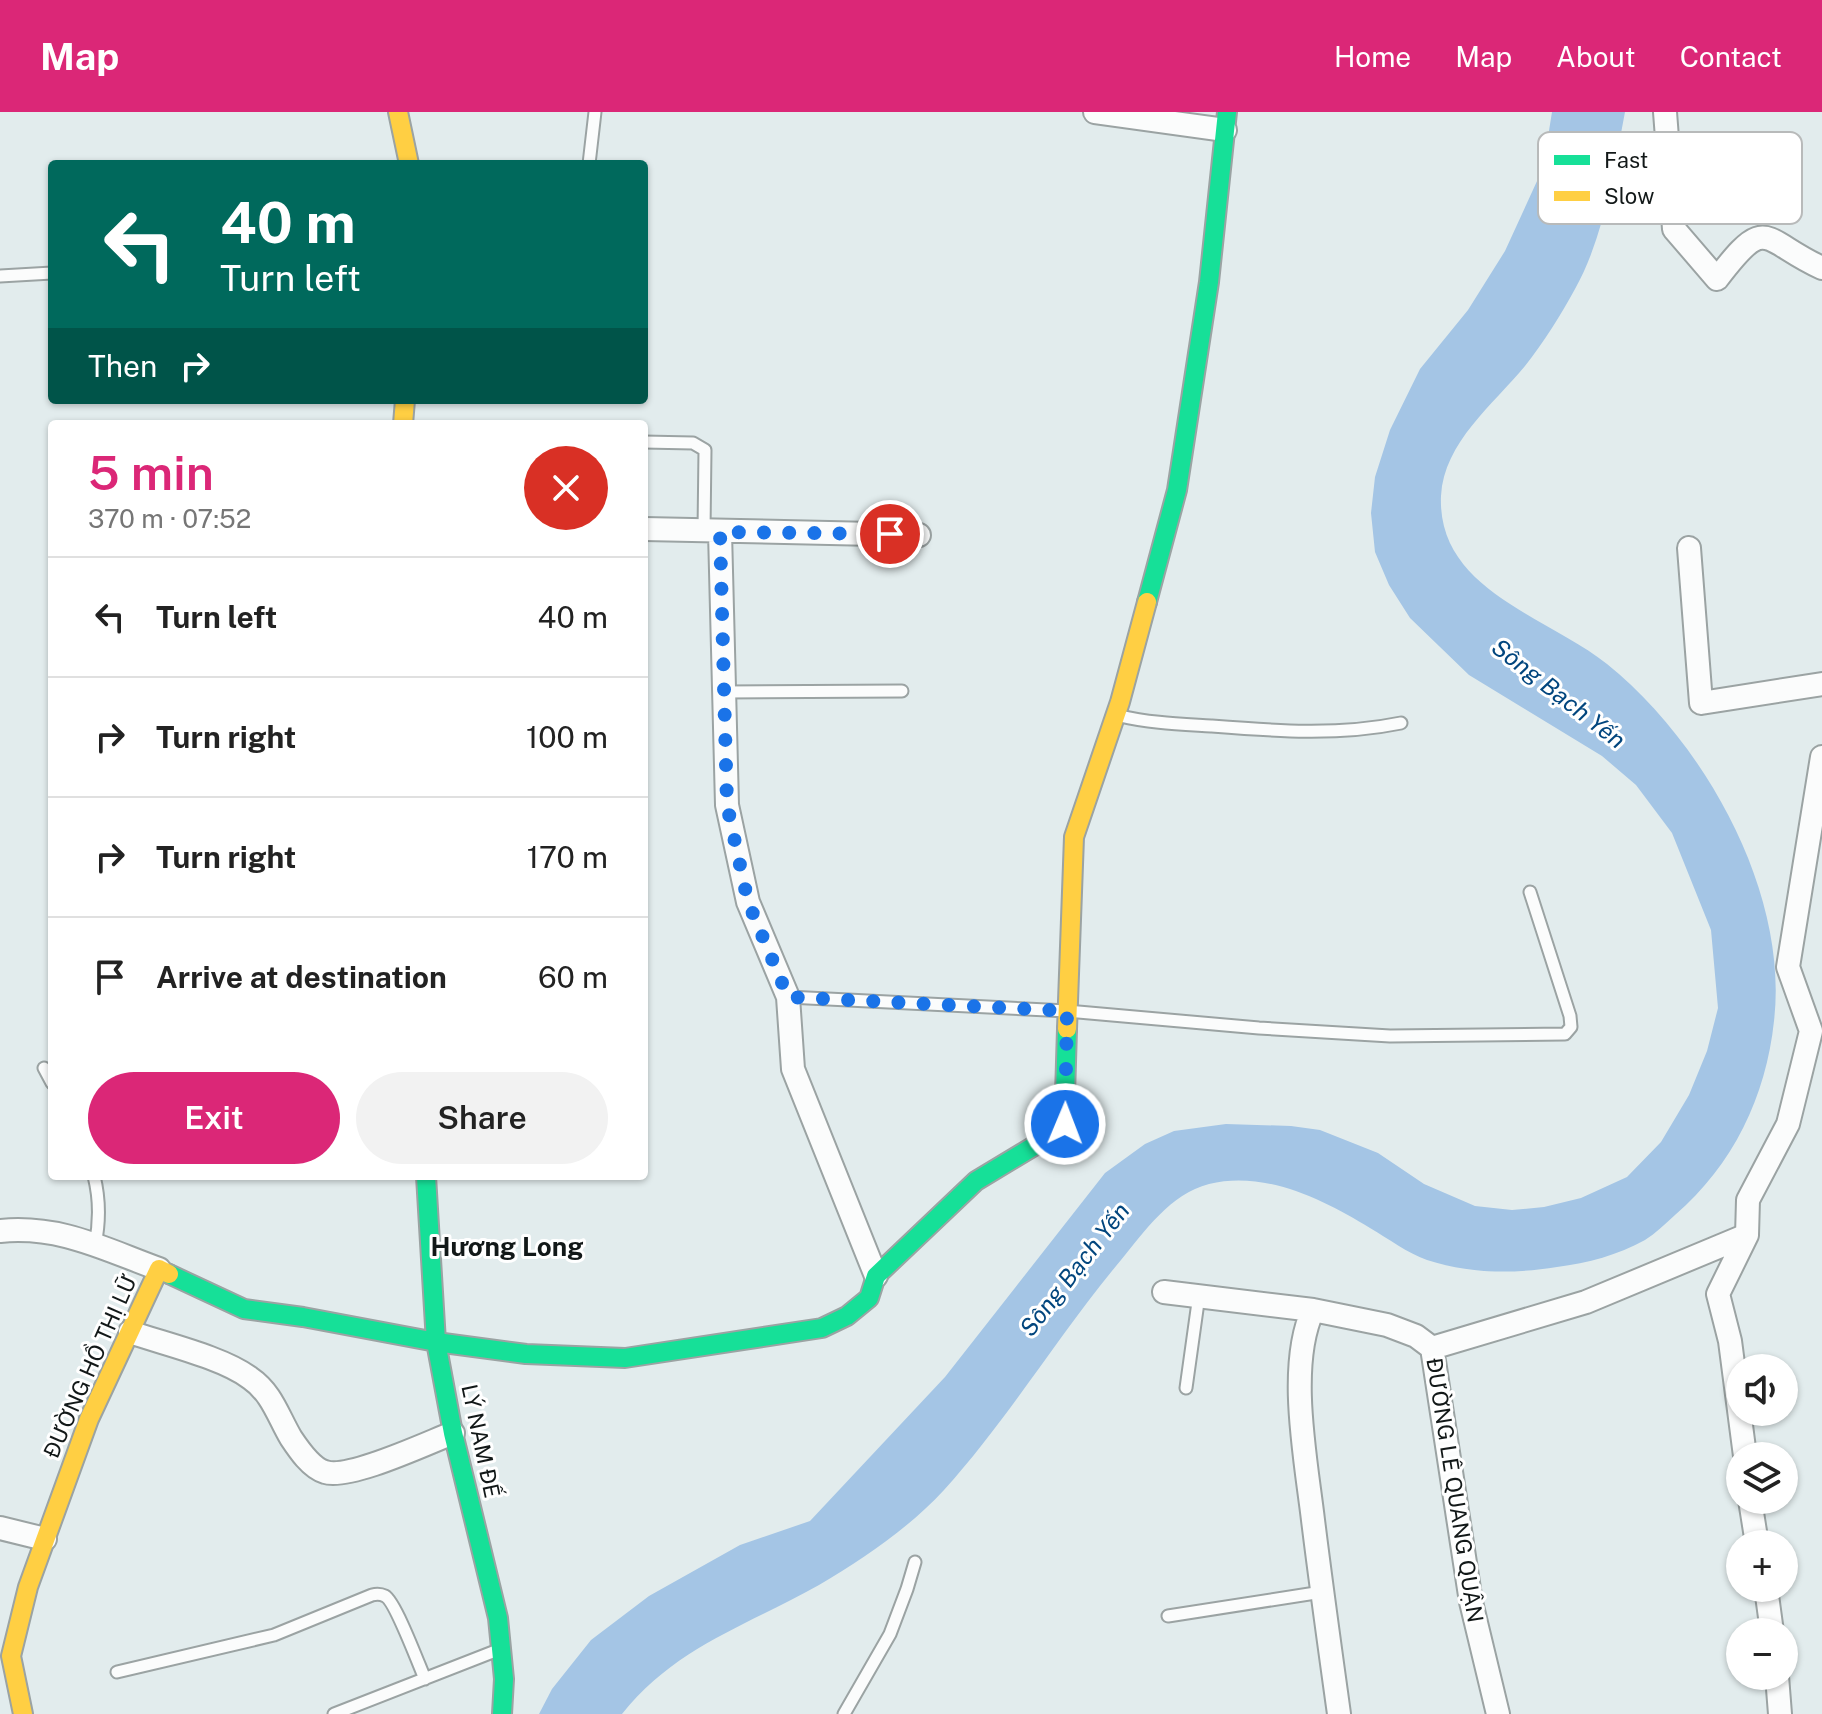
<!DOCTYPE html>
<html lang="en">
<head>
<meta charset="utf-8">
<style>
  body { margin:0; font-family:"Public Sans",sans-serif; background:#f2f2f2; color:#222; height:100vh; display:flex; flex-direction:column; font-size:30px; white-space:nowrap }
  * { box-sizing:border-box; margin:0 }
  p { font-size:26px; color:#767676 }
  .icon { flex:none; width:44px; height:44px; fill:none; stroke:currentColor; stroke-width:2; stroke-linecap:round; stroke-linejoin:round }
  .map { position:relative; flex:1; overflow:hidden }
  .sheet { position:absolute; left:48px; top:308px; width:600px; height:760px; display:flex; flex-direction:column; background:#fff; border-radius:8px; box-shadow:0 2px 6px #0004 }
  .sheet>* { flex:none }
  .hud { position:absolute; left:48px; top:48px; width:600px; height:244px; border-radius:8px; box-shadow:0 2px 6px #0004; background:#00695c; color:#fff; overflow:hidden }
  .controls { position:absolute; left:1726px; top:1242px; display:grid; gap:16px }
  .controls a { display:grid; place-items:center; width:72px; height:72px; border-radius:50%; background:#fff; box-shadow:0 2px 6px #0004; font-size:40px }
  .pin { position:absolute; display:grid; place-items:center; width:68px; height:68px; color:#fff; margin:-34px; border:4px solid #fff; border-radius:50%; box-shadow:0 2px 8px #0007 }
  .me { position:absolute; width:88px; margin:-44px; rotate:1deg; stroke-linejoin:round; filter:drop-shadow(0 0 6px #0008) }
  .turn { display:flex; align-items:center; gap:28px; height:168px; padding:0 40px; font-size:36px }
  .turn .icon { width:104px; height:104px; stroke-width:2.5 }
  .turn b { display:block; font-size:56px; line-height:68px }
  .then { display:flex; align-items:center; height:76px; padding:0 40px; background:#0003; gap:16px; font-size:30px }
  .round { display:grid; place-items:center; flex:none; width:84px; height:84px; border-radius:42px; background:#f2f2f2 }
  .headline { display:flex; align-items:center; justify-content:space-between; height:136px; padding:0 40px }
  h1 { font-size:48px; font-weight:600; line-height:60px; color:#db2777 }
  .primary-button { display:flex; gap:16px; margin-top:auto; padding:16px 40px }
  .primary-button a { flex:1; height:92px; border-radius:48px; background:#db2777; color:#fff; font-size:32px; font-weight:600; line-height:92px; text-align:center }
  .primary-button a+a { background:#f2f2f2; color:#222 }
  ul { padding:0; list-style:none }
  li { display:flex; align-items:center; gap:24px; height:120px; padding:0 40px; border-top:2px solid #e0e0e0 }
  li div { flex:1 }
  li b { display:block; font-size:30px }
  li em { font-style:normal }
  header { display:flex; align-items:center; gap:48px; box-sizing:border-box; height:112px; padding:0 40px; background:#db2777; color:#fff }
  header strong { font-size:38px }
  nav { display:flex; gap:44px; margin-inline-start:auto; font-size:28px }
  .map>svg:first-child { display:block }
  .water { fill:#a4c5e5 }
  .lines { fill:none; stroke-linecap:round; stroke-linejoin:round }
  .lane-casing { stroke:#9ba3a3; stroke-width:15 }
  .street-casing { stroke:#9ba3a3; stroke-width:26 }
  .fast-casing { stroke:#9ba3a3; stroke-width:22 }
  .slow-casing { stroke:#9ba3a3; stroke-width:22 }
  .lane { stroke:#fbfcfc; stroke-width:11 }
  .street { stroke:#fbfcfc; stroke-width:22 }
  .fast { stroke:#16e098; stroke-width:18 }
  .slow { stroke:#ffcf43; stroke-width:18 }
  .route { stroke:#1a73e8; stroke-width:14; stroke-dasharray:0 25.2 }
  .labels { text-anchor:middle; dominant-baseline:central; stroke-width:6; stroke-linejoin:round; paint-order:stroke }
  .street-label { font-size:22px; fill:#121818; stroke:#fff }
  .water-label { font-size:24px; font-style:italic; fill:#02467e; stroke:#fff }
  .quarter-label { font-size:26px; font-weight:bold; fill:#121818; stroke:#fff }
  .key { fill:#fff; stroke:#b8baba; stroke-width:2 }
  .key-label { font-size:22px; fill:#121818 }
</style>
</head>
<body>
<header>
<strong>Map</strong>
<nav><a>Home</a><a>Map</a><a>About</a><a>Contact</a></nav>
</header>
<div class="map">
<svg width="1822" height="1602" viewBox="0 0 1822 1602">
  <rect width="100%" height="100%" fill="#e2eced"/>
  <path class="water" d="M1552,0h73c-11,58 -21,125 -50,177 -14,26 -32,54 -50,77 -32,39 -81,76 -84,130 -4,94 106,120 166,168 98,79 182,229 167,357 -8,76 -41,144 -99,194 -10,9 -19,18 -30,25 -27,15 -57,23 -88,27 -44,7 -87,7 -130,-7 -20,-7 -38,-21 -57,-32 -46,-28 -105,-58 -161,-44 -39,10 -64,47 -88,76 -62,74 -112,158 -177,230 -35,38 -81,69 -125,95 -71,40 -144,62 -197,129h-83l13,-25 39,-49 58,-44 91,-51 70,-24 135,-144 160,-204 40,-29 29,-13 52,-7 65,2 29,4 58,23 46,31 51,22 37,4 32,-3 37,-9 46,-21 34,-35 28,-47 18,-44 11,-43 -7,-78 -39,-97 -36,-48 -34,-29 -133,-81 -59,-57 -21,-33 -14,-33 -4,-39 4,-36 15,-47 30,-61 48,-59 37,-59 38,-83z"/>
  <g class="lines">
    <defs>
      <path id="lane" d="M589,52l6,-52
        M0,164l52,-3
        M644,330l49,1 12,7 -1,81
        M724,580l178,-1
        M1120,604c30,7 60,8 91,10 64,5 127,10 190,-3
        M788,885l279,14 192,17 131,8 175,-2 6,-7 -1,-11 -40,-124
        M44,956l8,15
        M94,1064c6,24 6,45 1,69
        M1186,1276l13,-93
        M1168,1504l154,-24
        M117,1560l157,-37 98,-40c4,-1 9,-1 13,1 10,5 34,69 40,83
        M334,1602l164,-64
        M844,1602l46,-80 17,-45 8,-27"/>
      <path id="street" d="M1095,0l130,18
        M1665,0l9,117 43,50c51,-67 44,-39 105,-11
        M644,417l275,6
        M720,420l7,273 21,97 40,95 5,72 83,207
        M1689,436l12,155 121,-19
        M0,1119c60,-6 104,18 159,38
        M1164,1180l149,18 74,15 29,11 16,12 39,254 27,112
        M1313,1198c-26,55 -7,150 0,210 8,65 17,129 26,194
        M130,1220c34,12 92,25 120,46 22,15 28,38 41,60 8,12 20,30 34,34 24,8 102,-29 128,-39
        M1432,1236l154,-46 161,-67
        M1745,1344l-15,-115 -12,-47 29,-59 1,-35 40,-76 23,-93 -23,-64 34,-210
        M1750,1388l7,44
        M0,1416l45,11
        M1766,1476l6,44
        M1777,1564l3,38"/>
      <path id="fast" d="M1147,490l30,-112 32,-208 18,-170
        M426,1064l10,166 17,91 45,185 6,61 -2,35
        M169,1162l75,35 59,8 133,25 90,12 99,4 197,-30 25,-12 22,-18 7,-22 100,-95 88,-53 3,-99"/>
      <path id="slow" d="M398,0l11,52
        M403,312l2,-24
        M1067,917l7,-192 46,-135 27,-100
        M23,1602l-12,-58 17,-69 61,-168 70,-150 10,5"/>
    </defs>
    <use href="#lane" class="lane-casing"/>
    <use href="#street" class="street-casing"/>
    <use href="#fast" class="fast-casing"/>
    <use href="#slow" class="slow-casing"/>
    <use href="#lane" class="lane"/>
    <use href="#street" class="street"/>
    <use href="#fast" class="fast"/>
    <use href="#slow" class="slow"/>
  </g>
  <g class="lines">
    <path class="route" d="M890,422l-170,-2 7,273 21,97 40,95 279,14 -2,113"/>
  </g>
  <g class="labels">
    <g class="street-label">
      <text transform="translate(90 1254) rotate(-66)">ĐƯỜNG HỒ THỊ LỮ</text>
      <text transform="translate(481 1329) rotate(78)">LÝ NAM ĐẾ</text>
      <text transform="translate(1455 1378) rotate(81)">ĐƯỜNG LÊ QUANG QUẬN</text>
    </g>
    <g class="water-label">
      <text transform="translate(1559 581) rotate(38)">Sông Bạch Yến</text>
      <text transform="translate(1074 1157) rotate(-52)">Sông Bạch Yến</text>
    </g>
    <g class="quarter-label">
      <text x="507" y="1134">Hương Long</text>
    </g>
  </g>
  <rect x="1538" y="20" width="264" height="92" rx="12" class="key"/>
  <rect x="1554" y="43" width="36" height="10" fill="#16e098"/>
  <rect x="1554" y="79" width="36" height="10" fill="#ffcf43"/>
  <g class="key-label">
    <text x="1604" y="56">Fast</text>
    <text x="1604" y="92">Slow</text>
  </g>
</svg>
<div class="controls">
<a><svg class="icon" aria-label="sound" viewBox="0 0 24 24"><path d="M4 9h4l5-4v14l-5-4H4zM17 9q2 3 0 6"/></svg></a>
<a><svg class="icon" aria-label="layers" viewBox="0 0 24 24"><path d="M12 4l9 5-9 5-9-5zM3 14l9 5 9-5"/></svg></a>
<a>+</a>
<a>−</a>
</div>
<div class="pin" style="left:890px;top:422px;background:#d93025"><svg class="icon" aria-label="arrive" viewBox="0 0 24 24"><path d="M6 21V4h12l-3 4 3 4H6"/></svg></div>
<svg class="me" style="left:1065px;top:1012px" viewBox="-20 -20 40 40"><circle r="17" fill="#1a73e8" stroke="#fff" stroke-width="3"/><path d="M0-11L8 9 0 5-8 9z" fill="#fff"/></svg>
<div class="hud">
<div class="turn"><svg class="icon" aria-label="left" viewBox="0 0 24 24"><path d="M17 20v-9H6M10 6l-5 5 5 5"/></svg><div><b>40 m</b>Turn left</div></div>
<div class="then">Then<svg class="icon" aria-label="right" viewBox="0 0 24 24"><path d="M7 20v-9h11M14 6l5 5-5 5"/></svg></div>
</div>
<section class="sheet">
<div class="headline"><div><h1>5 min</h1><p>370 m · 07:52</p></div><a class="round" style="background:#d93025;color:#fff"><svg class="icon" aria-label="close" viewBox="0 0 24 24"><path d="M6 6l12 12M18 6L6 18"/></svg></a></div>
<ul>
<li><svg class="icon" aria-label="left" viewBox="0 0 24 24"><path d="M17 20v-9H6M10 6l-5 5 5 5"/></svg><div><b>Turn left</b></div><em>40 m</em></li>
<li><svg class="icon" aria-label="right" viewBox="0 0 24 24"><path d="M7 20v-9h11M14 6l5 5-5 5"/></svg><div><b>Turn right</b></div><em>100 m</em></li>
<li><svg class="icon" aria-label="right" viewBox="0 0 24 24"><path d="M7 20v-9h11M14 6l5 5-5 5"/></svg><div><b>Turn right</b></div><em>170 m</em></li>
<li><svg class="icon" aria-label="arrive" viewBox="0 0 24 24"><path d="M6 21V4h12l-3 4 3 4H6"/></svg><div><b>Arrive at destination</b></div><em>60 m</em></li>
</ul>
<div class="primary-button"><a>Exit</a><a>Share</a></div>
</section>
</div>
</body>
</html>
